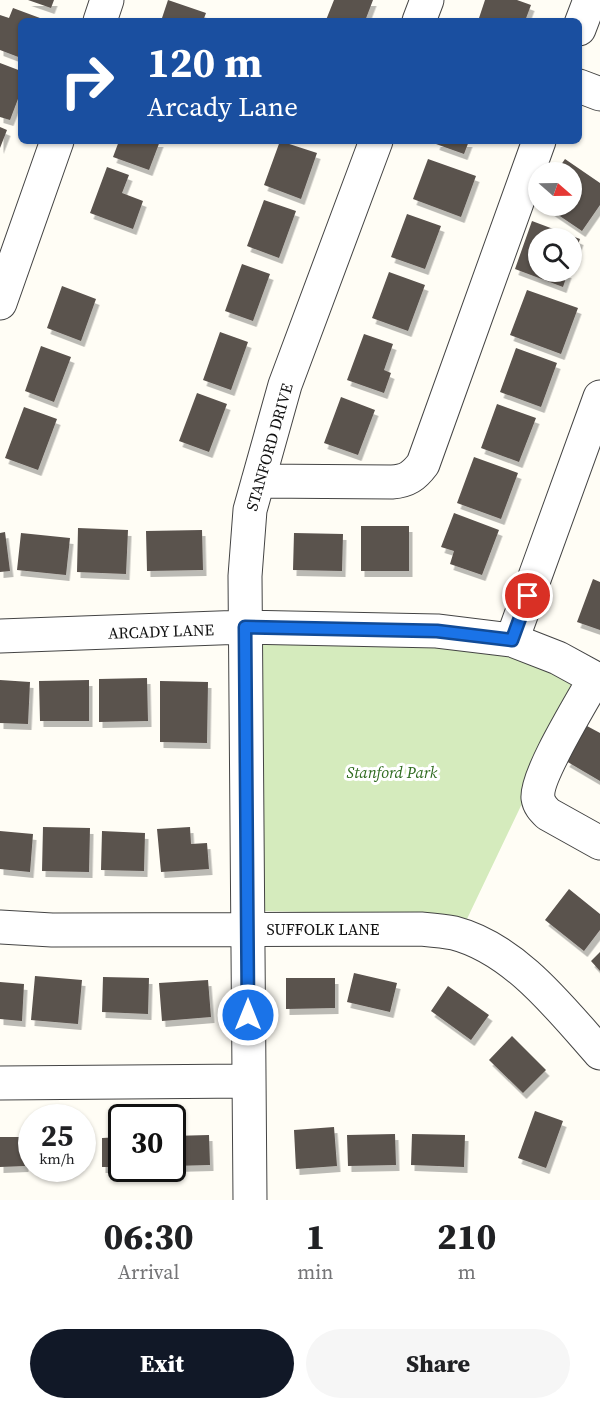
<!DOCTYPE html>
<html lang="en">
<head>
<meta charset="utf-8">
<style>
  body { margin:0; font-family:"Source Serif 4",serif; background:#f6f6f6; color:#202124; height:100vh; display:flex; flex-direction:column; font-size:22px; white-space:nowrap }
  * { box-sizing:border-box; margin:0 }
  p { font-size:20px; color:#757577 }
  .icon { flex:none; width:33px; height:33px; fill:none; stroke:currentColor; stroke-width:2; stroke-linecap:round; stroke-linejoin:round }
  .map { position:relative; height:1200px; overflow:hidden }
  .details { display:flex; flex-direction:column; background:#fff; flex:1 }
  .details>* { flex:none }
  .hud { position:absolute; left:18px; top:18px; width:564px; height:126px; border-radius:9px; box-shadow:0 2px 4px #0004; background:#1a4fa0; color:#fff; overflow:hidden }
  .needle { width:39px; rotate:110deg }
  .fabs { position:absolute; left:528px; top:162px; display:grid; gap:12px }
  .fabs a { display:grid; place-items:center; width:54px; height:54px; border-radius:50%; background:#fff; box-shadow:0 2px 4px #0004; font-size:30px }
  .speed { position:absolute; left:18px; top:1104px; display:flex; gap:12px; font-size:30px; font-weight:700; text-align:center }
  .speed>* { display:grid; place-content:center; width:78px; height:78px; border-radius:50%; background:#fff; box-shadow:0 2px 4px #0004; line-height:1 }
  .speed small { font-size:15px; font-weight:400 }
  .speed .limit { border:3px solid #111; border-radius:9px; background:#fff; color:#111 }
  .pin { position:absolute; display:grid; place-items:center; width:51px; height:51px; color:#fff; margin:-26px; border:3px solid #fff; border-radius:50%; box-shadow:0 2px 6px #0007 }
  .me { position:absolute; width:66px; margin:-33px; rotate:0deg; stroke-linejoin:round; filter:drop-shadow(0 0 4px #0008) }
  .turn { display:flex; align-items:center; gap:21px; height:126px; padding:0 30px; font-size:27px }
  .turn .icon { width:78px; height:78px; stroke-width:2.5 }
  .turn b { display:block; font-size:42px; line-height:51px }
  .eta { display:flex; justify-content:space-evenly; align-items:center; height:102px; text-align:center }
  .eta b { font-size:36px; font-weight:800; line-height:42px }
  .cta { display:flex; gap:12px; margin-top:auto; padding:12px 30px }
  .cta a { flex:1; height:69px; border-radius:36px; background:#111827; color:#fff; font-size:24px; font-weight:800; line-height:69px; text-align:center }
  .cta a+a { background:#f6f6f6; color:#202124 }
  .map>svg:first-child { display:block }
  .green { fill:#d5ebbd }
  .building { fill:#5a524d; filter:url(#shadow) }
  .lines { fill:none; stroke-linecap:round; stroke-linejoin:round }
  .minor-casing { stroke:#444; stroke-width:35 }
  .minor { stroke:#fff; stroke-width:33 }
  .route-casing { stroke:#114b97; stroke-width:15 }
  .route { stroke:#1a73e8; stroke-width:10 }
  .labels { text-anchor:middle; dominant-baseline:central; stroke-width:6; stroke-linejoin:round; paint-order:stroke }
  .street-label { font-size:16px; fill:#111; stroke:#fff }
  .park-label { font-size:16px; font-style:italic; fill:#2f6b1f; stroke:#fff }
</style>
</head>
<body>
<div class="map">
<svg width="600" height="1200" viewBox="0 0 600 1200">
  <defs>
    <filter id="shadow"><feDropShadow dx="3.5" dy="6" stdDeviation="0" flood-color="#0004"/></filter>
  </defs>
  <rect width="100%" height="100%" fill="#fffdf5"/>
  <path class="green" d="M261,641l220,4 99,37 -114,239 -27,-6 -179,-4z"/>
  <path class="building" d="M28,0h26l-3,8z
    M168,0l38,13 -3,8h-42z
    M334,0h39l-8,21h-36l-3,-1z
    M485,0h32l14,5 -6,16h-47z
    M13,8l35,13h-27v37l-21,-8v-35l9,3z
    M0,63l21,8v20l-11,29 -10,-3z
    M0,127l7,3 -7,18z
    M119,141h41l-11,29 -36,-13z
    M280,141l37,12 -16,46 -37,-14z
    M437,141h32l-5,13 -28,-10z
    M428,159l48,17 -15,41 -48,-18z
    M565,159l35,24v22l-18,26 -37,-25h27v-34h-16z
    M107,167l22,8 -7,18 21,8 -10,28 -43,-16z
    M264,200l32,11 -17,47 -32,-12z
    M407,214l34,12 -16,43 -34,-12z
    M532,221l48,18 -8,23v-24h-34v34h30l-5,15 -48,-18z
    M242,264l28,10 -17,47 -28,-10z
    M389,272l36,13 -17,46 -36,-13z
    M62,286l34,13 -15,42 -34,-13z
    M527,290l51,18 -17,46 -51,-19z
    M220,332l28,10 -17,48 -28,-10z
    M364,334l29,10 -9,26 7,3 -7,20 -37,-13z
    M41,346l30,11 -17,45 -29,-11z
    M516,348l41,15 -16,44 -41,-15z
    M197,393l30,11 -18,48 -30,-11z
    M341,397l34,13 -17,45 -34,-12z
    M497,404l39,14 -17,44 -38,-14z
    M24,407l33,12 -19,51 -33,-12z
    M474,457l44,16 -17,46 -44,-16z
    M454,513l45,17 -17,45 -32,-11 4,-13 -13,-4z
    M361,526h48v45h-48z
    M78,528l50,2 -2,44 -49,-2z
    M202,530l1,40 -56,1 -1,-40z
    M5,532l5,39 -10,1v-39z
    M21,533l49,5 -4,37 -49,-5z
    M294,533l49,1 -1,37 -49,-1z
    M593,579l7,3v48l-23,-8z
    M147,678l1,43 -49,1v-43z
    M0,680l30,2 -2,42 -28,-1z
    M89,680v41h-49l-1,-40z
    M160,681l48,1 -1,61 -47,-1z
    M587,726l13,7v48l-34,-20z
    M43,827l47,1 -1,44 -47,-1z
    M190,827l1,17 16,-1 2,26 -48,3 -4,-43z
    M0,831l33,3 -3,38 -30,-3z
    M102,831l43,2 -1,38 -43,-1z
    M569,889l31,25v16l-16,21 -39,-31z
    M600,952v19l-9,-10z
    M354,973l43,10 -7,29 -43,-10z
    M35,976l47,4 -4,44 -47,-4z
    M103,977l46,1 -1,36 -46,-2z
    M286,978h49v30l-49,1z
    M208,980l3,37 -49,4 -3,-38z
    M0,982l24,2 -2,37 -22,-2z
    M448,986l41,29 -18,25 -40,-29z
    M512,1036l34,34 -23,23 -34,-33z
    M535,1111l28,10 -17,47 -28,-10z
    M334,1127l3,39 -41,3 -2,-39z
    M395,1134l1,31 -48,1 -1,-31z
    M412,1134l53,1 -1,32 -53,-2z
    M209,1135l1,30 -38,1v-30z
    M0,1137h24l1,29 -25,1z
    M122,1137v30h-20v-29z"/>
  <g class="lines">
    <defs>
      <path id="minor" d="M100,21l7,-21
        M419,21l8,-21
        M579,29l11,-29
        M579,86l21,8
        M0,303l57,-162
        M258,481l134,1c15,-1 22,-6 31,-18l116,-323
        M0,636l245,-9 192,4 75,9 46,18 42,23
        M512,640l88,-243
        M595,678c-12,22 -60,99 -57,120 1,7 5,11 10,16l52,29
        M0,927l52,3 369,-1c11,1 23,2 33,4 61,16 106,75 146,120
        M0,1083l248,-2
        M250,1200l-5,-624 5,-66 35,-125 91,-244"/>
    </defs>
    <use href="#minor" class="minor-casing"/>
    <use href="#minor" class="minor"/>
  </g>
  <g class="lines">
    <defs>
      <path id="route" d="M248,1015l-3,-388 192,4 75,9 16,-44"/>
    </defs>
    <use href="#route" class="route-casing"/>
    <use href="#route" class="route"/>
  </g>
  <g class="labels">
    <g class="street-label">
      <text transform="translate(269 447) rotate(-74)">STANFORD DRIVE</text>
      <text transform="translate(161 631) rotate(-2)">ARCADY LANE</text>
      <text x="323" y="929">SUFFOLK LANE</text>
    </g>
    <g class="park-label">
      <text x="392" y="772">Stanford Park</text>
    </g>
  </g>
</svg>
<div class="fabs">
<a><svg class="needle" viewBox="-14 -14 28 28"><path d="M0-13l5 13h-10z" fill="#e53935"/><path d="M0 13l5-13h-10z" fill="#757577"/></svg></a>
<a><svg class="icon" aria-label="search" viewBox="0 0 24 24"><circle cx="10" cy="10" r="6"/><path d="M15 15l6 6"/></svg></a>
</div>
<div class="speed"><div>25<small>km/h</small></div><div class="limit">30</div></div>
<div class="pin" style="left:528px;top:596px;background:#d93025"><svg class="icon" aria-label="arrive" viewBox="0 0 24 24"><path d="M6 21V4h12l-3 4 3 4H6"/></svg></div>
<svg class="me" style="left:248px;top:1015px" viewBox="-20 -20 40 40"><circle r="17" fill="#1a73e8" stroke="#fff" stroke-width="3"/><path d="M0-11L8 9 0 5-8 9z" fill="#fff"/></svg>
<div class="hud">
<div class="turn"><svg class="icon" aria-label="right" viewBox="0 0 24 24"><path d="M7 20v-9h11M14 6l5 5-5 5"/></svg><div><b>120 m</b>Arcady Lane</div></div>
</div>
</div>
<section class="details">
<div class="eta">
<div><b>06:30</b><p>Arrival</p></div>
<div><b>1</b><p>min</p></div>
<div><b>210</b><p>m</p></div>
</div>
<div class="cta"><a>Exit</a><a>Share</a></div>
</section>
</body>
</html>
